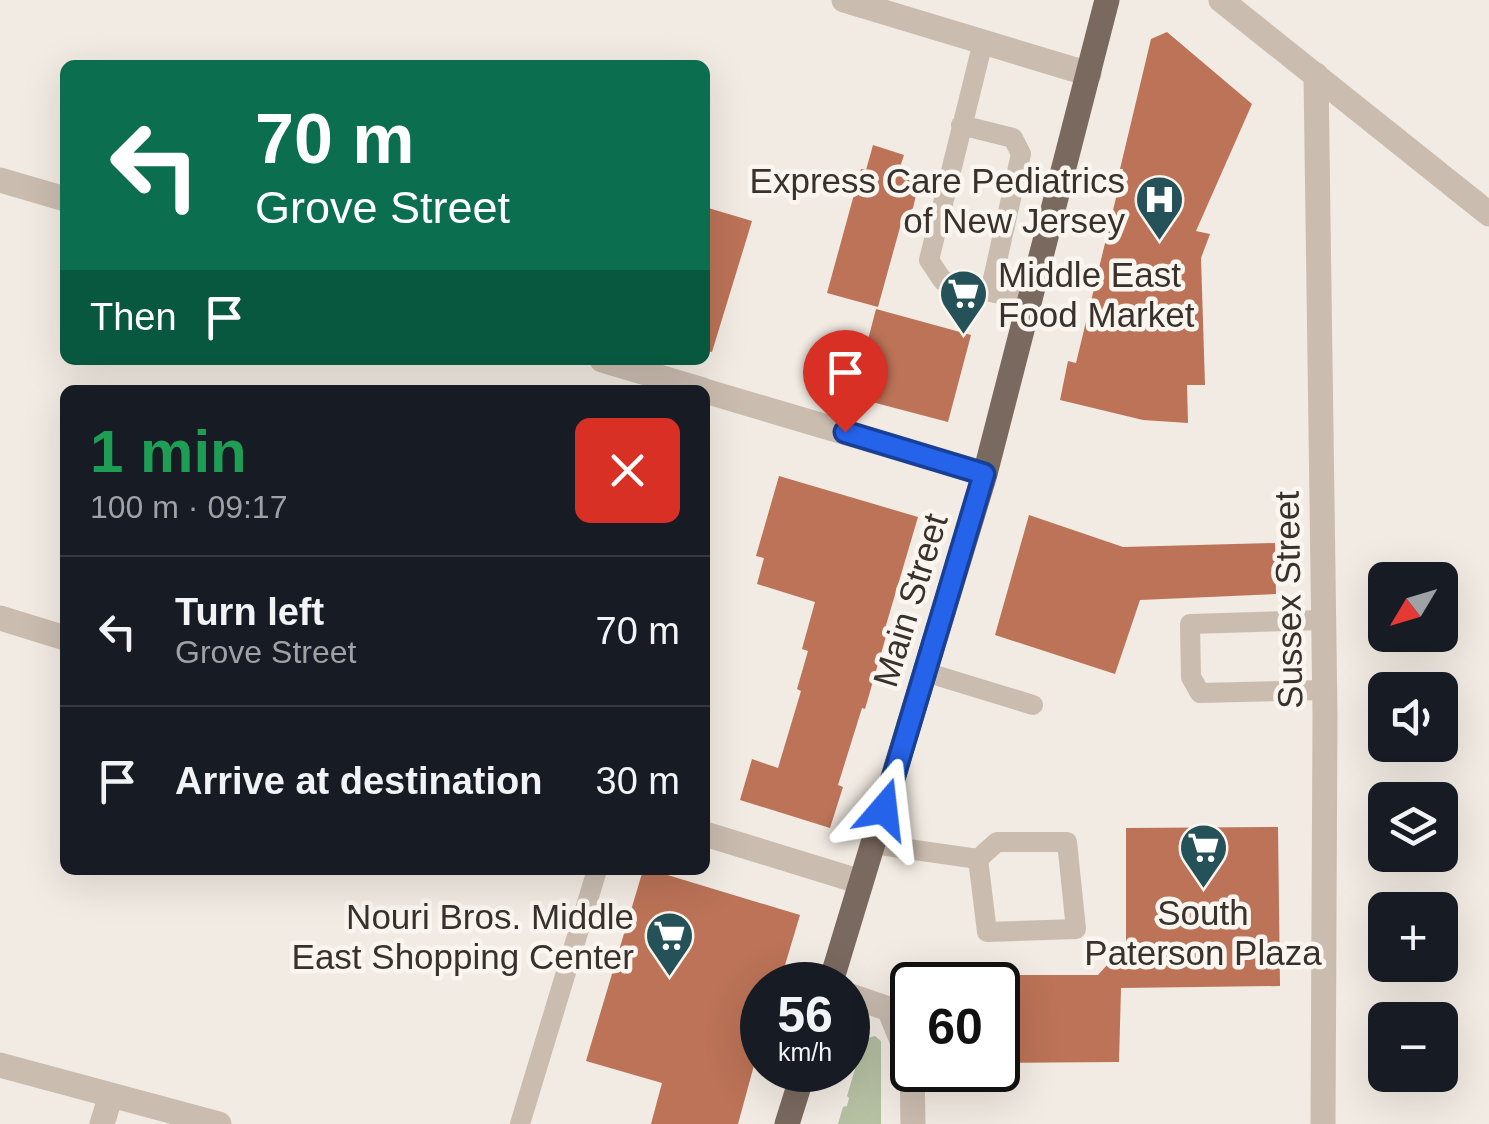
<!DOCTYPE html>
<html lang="en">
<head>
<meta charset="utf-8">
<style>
  body { margin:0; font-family:Arial,sans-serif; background:#20242c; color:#f1f3f6; height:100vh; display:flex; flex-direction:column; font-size:38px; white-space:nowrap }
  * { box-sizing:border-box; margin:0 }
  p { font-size:32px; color:#9ea1a6 }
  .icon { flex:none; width:55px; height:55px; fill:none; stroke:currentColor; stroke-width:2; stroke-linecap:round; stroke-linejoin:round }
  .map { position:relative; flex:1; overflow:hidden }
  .sheet { position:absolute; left:60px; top:385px; width:650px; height:490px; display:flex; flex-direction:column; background:#171b24; border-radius:15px; box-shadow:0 10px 40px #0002 }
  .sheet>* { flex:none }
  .banner { position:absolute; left:60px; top:60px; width:650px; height:305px; border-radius:15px; box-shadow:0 10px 40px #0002; background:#0b6e4f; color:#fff; overflow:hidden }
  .needle { width:65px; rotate:232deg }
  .tools { position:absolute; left:1368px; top:562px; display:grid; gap:20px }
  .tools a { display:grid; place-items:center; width:90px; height:90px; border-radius:15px; background:#171b24; box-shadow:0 10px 40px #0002; font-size:50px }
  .speed { position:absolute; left:740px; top:962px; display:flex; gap:20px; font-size:50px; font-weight:700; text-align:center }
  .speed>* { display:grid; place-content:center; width:130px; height:130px; border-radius:50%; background:#171b24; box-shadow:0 10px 40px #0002; line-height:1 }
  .speed small { font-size:25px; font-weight:400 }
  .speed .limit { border:5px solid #111; border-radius:15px; background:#fff; color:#111 }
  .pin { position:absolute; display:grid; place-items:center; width:85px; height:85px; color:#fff; margin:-102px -42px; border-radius:50% 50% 50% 0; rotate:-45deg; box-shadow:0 0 10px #0007 }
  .pin .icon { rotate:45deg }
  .me { position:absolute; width:110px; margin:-55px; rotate:17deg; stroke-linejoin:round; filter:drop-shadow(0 0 8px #0008) }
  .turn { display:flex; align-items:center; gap:35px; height:210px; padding:0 30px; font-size:45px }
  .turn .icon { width:130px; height:130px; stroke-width:2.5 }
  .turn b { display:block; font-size:70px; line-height:85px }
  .then { display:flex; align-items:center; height:95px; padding:0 30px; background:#0003; gap:20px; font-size:38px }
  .round { display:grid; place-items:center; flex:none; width:105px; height:105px; border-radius:15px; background:#20242c }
  .overview { display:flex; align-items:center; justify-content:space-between; height:170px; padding:0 30px }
  h1 { font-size:60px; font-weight:600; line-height:75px; color:#1e9e55 }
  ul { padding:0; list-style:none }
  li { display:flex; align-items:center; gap:30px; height:150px; padding:0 30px; border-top:2px solid #363941 }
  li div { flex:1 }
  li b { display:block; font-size:38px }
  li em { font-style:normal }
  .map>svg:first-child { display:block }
  .green { fill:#b6c0a3 }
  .building { fill:#bc7357 }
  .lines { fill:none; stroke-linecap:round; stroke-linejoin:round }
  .service { stroke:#cabcaf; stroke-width:20 }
  .minor { stroke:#cabcaf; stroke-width:25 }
  .primary { stroke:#7a695f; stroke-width:25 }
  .route-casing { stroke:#184099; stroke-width:25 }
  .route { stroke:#2563eb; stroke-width:18 }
  .labels { text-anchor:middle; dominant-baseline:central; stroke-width:9; stroke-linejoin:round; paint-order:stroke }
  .poi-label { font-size:35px; fill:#39312c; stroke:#faf5ef; text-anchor:end }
  .street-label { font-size:35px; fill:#39312c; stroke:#faf5ef }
</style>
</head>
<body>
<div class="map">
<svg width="1489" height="1124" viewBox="0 0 1489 1124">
  <rect width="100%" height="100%" fill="#f2ebe3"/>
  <path class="green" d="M875,1036l6,5v83h-43l5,-17 4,-1 2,-8 -2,-2 17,-57z"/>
  <path class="building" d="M1167,32l85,72 -56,127 14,3 -9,24 4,127h-18l1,38 -45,-3 -83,-20 8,-39 8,2 47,-194h-3l31,-130z
    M873,145l31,10 -3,9 15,19 1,8 -4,17 -11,12 -24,87 -51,-14 34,-124 5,1z
    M705,207l47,14 -40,131 -7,-1z
    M876,309l95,26 -23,87 -95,-25z
    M779,476l139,41 -34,115 3,1 -22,76 -3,-1 -24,77 5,2 -13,41 -90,-28 12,-41 26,9 23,-77 -4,-2 11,-38 -6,-2 13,-47 -58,-18 7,-26 -8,-2z
    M1029,515l94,32 152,-4 1,51 -136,6 -25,74 -120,-39z
    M1278,827l2,159 -159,2 -2,74 -121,1v-88h100l28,-31v-116z
    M643,870h8l149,45 -21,70h-17v51l-24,88h-87l11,-41 -76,-22z"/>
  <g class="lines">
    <path class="service" d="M983,42l-54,218 14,21 87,20
      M961,125l52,13 8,16 -31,138
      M1323,620l-133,4 1,53 9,16 124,-3
      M925,672l108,33
      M873,844l105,15 9,73 89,-3 -9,-87h-70l-19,17
      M520,1124l77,-254"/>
    <path class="minor" d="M844,0l245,74
      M1221,0l268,214
      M1316,75l9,640 -2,409
      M0,180l65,19
      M602,360l101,30
      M705,391l280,83
      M0,618l65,20
      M705,834l156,48
      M848,995l41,14 23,56 1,59
      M0,1065l219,59
      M102,1124l9,-29"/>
    <path class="primary" d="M830,985l155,-511 122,-474
      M787,1124l17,-54"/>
  </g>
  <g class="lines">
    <defs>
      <path id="route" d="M845,432l139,42 -100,335"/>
    </defs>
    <use href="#route" class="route-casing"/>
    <use href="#route" class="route"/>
  </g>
  <defs>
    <symbol id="hospital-pin" viewBox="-11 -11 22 30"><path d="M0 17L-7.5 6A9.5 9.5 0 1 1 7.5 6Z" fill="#255258" stroke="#faf5ef"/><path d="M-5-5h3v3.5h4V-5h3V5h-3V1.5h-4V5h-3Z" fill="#fff"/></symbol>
    <symbol id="supermarket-pin" viewBox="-11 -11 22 30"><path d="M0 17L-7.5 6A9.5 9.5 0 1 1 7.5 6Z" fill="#255258" stroke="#faf5ef"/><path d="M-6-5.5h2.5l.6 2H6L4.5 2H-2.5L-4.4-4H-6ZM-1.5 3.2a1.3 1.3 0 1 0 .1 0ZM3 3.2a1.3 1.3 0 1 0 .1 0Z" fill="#fff"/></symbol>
  </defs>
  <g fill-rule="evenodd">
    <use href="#hospital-pin" x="1132" y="172" width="55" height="75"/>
    <use href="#supermarket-pin" x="936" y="266" width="55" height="75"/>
    <use href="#supermarket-pin" x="1176" y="820" width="55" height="75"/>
    <use href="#supermarket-pin" x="642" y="908" width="55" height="75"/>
  </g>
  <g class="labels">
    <g class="poi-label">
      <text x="1125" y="180">Express Care Pediatrics<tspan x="1125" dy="40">of New Jersey</tspan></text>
      <text x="998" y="274" text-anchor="start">Middle East<tspan x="998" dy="40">Food Market</tspan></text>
      <text x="1203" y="912" text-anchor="middle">South<tspan x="1203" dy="40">Paterson Plaza</tspan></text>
      <text x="634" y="916">Nouri Bros. Middle<tspan x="634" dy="40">East Shopping Center</tspan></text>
    </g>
    <g class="street-label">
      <text transform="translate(910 600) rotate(-73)">Main Street</text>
      <text transform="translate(1288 600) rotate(-91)">Sussex Street</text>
    </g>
  </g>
</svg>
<div class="tools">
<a><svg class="needle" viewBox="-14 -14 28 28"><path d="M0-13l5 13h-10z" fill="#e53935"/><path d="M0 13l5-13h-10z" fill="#9ea1a6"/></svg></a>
<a><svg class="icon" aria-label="sound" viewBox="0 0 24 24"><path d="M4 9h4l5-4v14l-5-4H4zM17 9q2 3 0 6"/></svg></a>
<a><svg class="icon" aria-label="layers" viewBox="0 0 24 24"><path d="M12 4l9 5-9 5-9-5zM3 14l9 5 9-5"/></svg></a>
<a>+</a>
<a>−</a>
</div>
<div class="speed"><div>56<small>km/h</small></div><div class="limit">60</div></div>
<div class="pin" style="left:845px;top:432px;background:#d93025"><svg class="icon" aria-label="arrive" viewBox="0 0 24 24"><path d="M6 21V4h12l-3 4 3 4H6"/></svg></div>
<svg class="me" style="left:884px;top:809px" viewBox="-20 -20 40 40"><path d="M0-17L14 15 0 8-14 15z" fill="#2563eb" stroke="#fff" stroke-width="4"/></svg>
<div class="banner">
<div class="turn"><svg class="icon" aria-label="left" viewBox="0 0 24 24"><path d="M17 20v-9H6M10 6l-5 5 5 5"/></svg><div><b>70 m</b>Grove Street</div></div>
<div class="then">Then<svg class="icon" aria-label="arrive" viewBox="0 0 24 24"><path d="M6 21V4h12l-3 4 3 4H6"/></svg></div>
</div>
<section class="sheet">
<div class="overview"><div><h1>1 min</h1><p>100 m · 09:17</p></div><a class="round" style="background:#d93025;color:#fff"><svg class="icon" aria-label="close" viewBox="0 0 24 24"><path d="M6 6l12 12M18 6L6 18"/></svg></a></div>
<ul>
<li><svg class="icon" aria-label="left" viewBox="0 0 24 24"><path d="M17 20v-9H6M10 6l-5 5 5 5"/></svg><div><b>Turn left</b><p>Grove Street</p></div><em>70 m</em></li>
<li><svg class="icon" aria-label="arrive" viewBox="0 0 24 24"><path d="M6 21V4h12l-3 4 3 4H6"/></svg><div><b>Arrive at destination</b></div><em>30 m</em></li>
</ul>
</section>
</div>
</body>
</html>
